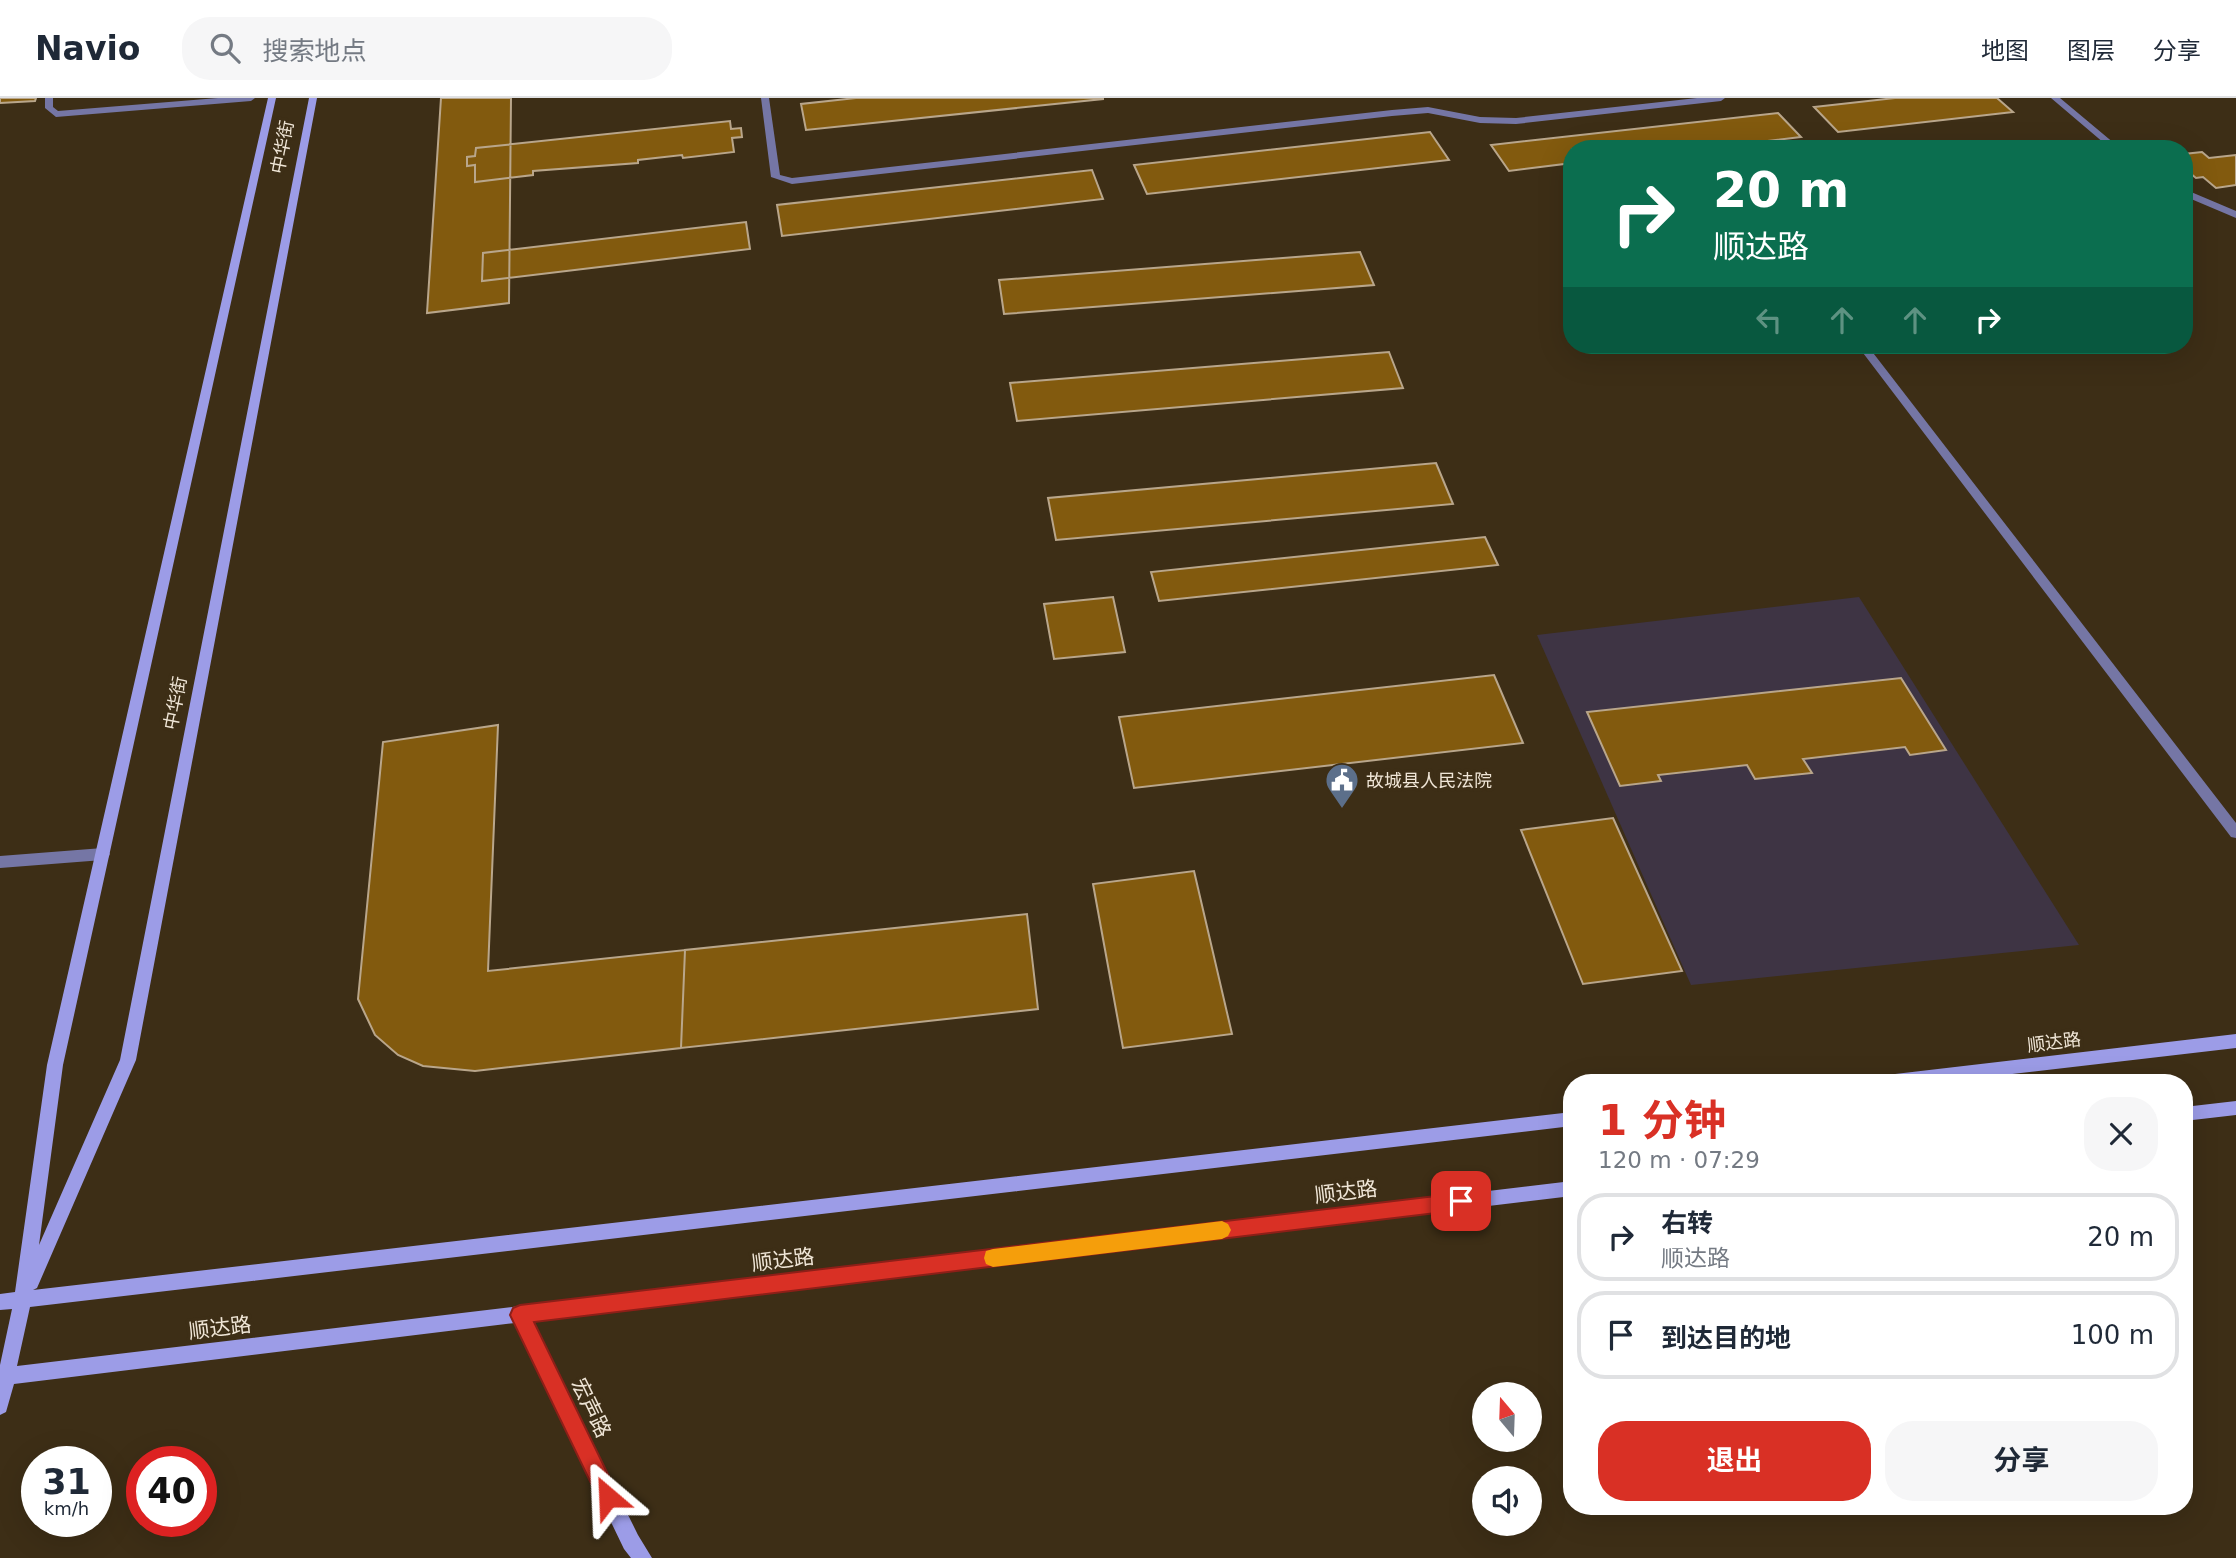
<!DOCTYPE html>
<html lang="zh">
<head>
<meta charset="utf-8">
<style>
  body { margin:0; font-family:"DejaVu Sans","Noto Sans SC",sans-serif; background:#f6f6f7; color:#1f2937; height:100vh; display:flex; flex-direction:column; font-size:26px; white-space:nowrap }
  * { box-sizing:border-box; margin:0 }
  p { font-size:23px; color:#747a83 }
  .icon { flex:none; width:38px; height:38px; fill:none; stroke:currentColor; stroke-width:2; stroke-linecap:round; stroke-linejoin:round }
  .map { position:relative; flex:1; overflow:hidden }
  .sheet { position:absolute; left:1563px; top:976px; width:630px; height:441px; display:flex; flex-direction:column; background:#fff; border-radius:28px; box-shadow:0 7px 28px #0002 }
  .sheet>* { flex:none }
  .top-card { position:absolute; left:1563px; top:42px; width:630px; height:214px; border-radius:28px; box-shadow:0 7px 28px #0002; background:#0b6e4f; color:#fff; overflow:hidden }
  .needle { width:46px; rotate:341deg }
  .tools { position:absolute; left:1472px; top:1284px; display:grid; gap:14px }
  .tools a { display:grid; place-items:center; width:70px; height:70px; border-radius:50%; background:#fff; box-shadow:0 7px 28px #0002; font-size:35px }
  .speed { position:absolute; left:21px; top:1348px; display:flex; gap:14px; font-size:35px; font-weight:700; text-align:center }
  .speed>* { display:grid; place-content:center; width:91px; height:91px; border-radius:50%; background:#fff; box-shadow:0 7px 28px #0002; line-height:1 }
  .speed small { font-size:18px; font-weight:400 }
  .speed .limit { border:10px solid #d22; background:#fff; color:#111 }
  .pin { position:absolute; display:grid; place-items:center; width:60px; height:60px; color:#fff; margin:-30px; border-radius:14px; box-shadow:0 4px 10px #0006 }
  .me { position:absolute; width:77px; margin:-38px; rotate:334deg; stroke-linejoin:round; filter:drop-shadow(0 0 5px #0008) }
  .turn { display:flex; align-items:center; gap:24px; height:147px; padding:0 35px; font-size:32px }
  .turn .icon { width:91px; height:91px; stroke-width:2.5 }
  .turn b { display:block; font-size:49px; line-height:60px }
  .lanes { display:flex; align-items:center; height:66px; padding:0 35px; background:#0003; justify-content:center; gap:35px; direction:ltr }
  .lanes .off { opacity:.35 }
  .round { display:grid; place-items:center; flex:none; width:74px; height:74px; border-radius:28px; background:#f6f6f7 }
  .head { display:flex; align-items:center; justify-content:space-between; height:119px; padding:0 35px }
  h1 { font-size:42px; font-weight:700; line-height:52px; color:#d93025 }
  .cta { display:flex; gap:14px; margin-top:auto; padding:14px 35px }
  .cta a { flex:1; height:80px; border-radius:28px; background:#d93025; color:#fff; font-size:28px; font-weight:700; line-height:80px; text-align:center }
  .cta a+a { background:#f6f6f7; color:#1f2937 }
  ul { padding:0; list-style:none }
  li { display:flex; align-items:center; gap:21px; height:88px; margin:0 14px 10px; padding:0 21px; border:4px solid #e0e1e3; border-radius:28px }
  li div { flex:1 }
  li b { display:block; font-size:26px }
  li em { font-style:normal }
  header { display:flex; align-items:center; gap:42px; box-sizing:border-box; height:98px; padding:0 35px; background:#fff; border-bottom:2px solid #e0e1e3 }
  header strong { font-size:33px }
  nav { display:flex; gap:38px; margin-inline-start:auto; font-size:24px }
  .search { width:490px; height:63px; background:#f6f6f7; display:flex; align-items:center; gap:18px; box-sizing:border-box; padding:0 24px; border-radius:28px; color:#747a83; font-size:26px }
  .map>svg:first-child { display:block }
  .education { fill:#3e3444 }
  .building { fill:#825a0e; stroke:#b9a68b; stroke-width:2 }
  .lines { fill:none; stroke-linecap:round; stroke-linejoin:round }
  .lane { fill:#7576a5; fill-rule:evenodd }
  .street { fill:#7576a5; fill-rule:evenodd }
  .secondary { fill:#9c9ce7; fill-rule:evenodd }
  .route { fill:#d93025; stroke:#8d1f18; stroke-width:2 }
  .slow { fill:#f59e0b }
  .labels { text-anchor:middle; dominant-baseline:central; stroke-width:7; stroke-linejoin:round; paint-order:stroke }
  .street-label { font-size:18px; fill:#efe5d6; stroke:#3d2e16 }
  .poi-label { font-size:18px; fill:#efe5d6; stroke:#3d2e16; text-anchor:start }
  .near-street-label { font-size:21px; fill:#efe5d6; stroke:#3d2e16 }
</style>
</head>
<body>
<header>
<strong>Navio</strong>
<div class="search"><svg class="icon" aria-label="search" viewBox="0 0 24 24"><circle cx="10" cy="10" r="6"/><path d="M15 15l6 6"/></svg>搜索地点</div>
<nav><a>地图</a><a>图层</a><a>分享</a></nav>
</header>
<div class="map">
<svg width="2236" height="1460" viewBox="0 0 2236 1460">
  <rect width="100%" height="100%" fill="#3d2e16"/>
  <path class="education" d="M1859,499l220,348 -388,40 -154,-350z"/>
  <path class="building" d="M0,0h36l-1,3 -35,2z
    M441,0h70l-2,205 -82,10z
    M856,0h247v1l-297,31 -5,-26z
    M1895,0h102l16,14 -175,20 -24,-25z
    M1778,15l23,24 -101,12h-128v14l-63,8 -18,-26z
    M730,23l1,8 10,-1 1,9 -10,1 2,14 -51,6 -1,-3 -44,5v3l-105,8v4l-58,7v-17l-8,1v-9l8,-1 1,-8z
    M1430,34l19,28 -302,34 -13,-29z
    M2202,54l7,6 27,-3v30l-20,3 -13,-11 -7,1 -12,-10v-14z
    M1092,72l11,29 -321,37 -5,-31z
    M746,124l4,27 -268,32 1,-28z
    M1360,154l14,33 -370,29 -5,-34z
    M1389,254l14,36 -386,33 -7,-38z
    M1436,365l17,41 -397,36 -8,-42z
    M1485,439l13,28 -339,36 -8,-29z
    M1113,499l12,55 -71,7 -10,-55z
    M1494,577l29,68 -389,45 -15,-71z
    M1901,580l45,72 -36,5 -5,-8 -102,12 9,14 -57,6 -8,-14 -89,10 3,6 -41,5 -33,-74z
    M498,627l-10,246 197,-21 -4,98 -206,23 -52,-5 -25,-11 -23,-20 -17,-36 25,-257z
    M1613,720l69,153 -99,13 -62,-154z
    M1194,773l38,163 -109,14 -30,-164z
    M1027,816l11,95 -357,39 4,-98z"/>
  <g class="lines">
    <path class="lane" d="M45,0h8v9l5,4 160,-13h37l-4,3 -195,16 -11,-9z
      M761,0h8l11,77 12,3 600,-68 36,-3 52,10 36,1 181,-20h28l-4,3 -205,23 -36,-1 -52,-10 -36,3 -600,68 -21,-7z
      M2051,0h9l61,51h-10z
      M2184,91l52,22v7l-52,-22z"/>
    <path class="street" d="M1857,247h10l369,478v15l-5,-1z
      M103,750l5,2 2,4 -2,4 -5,2 -103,8v-12z"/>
    <path class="secondary" d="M268,0h8l-213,967 -24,180 81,-185 189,-962h8l-181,962 -99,228 -4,2 1539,-178v14l-1542,181 -13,59 1555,-185v15l-1040,125 106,214 14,23h-21l-7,-9 -109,-226 -501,61 -8,28 -6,3v-50l12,-56 -12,1v-16l15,-2 32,-227z
      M2236,936v14l-302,35h-64l2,-5 6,-2z
      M2236,1003v14l-52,6v-14z"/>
  </g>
  <path class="route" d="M1461,1095l6,2 3,6 -3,6 -6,3 -927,112 85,175 -3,7 -8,3 -7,-3 -91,-189 3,-7 7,-3z"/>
  <path class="slow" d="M1222,1123l6,3 3,6 -3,6 -6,3 -229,28 -7,-3 -2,-6 2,-7 7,-2z"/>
  <defs>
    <symbol id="civic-pin" viewBox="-11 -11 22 30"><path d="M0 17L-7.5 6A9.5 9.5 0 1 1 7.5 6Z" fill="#5c6f8a" stroke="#3d2e16"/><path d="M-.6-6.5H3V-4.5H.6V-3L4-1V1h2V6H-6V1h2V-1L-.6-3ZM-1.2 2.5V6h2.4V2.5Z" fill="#fff"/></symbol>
  </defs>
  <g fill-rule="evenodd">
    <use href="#civic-pin" x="1323" y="663" width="38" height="52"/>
  </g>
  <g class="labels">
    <g class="street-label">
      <text transform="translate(282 49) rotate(-79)">中华街</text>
      <text transform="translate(175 605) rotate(-79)">中华街</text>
      <text transform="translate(2054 944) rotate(-7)">顺达路</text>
    </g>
    <g class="poi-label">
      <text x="1366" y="682">故城县人民法院</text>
    </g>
    <g class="near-street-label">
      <text transform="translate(1346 1094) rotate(-7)">顺达路</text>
      <text transform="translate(783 1162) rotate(-7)">顺达路</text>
      <text transform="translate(220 1230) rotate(-7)">顺达路</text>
      <text transform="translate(591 1310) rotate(64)">宏声路</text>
    </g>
  </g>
</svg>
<div class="tools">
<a><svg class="needle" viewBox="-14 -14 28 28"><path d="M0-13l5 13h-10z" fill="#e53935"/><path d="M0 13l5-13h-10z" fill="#747a83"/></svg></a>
<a><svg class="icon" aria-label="sound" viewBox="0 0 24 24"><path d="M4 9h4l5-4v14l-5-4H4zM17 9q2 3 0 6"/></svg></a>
</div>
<div class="speed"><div>31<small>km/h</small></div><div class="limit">40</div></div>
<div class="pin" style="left:1461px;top:1103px;background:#d93025"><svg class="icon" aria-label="arrive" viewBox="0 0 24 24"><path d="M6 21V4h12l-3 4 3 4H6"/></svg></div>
<svg class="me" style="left:608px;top:1399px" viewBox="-20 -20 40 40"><path d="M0-17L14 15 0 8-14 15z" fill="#d93025" stroke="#fff" stroke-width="4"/></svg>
<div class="top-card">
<div class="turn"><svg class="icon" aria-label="right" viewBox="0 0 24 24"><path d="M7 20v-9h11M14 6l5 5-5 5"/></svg><div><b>20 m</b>顺达路</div></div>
<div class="lanes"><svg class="icon off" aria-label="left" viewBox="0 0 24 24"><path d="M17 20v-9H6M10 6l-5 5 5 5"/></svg><svg class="icon off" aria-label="ahead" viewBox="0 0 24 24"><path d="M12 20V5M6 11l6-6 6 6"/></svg><svg class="icon off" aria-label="ahead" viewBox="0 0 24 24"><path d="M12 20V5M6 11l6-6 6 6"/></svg><svg class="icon" aria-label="right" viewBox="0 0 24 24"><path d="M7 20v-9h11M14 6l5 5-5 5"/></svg></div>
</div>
<section class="sheet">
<div class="head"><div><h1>1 分钟</h1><p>120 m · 07:29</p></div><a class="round"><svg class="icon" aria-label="close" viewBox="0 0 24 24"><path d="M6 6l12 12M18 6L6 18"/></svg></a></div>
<ul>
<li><svg class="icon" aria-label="right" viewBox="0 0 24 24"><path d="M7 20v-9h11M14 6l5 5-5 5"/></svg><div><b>右转</b><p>顺达路</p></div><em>20 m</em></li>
<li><svg class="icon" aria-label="arrive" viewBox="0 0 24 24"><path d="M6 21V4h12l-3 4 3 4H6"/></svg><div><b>到达目的地</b></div><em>100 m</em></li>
</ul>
<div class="cta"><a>退出</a><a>分享</a></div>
</section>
</div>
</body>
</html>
